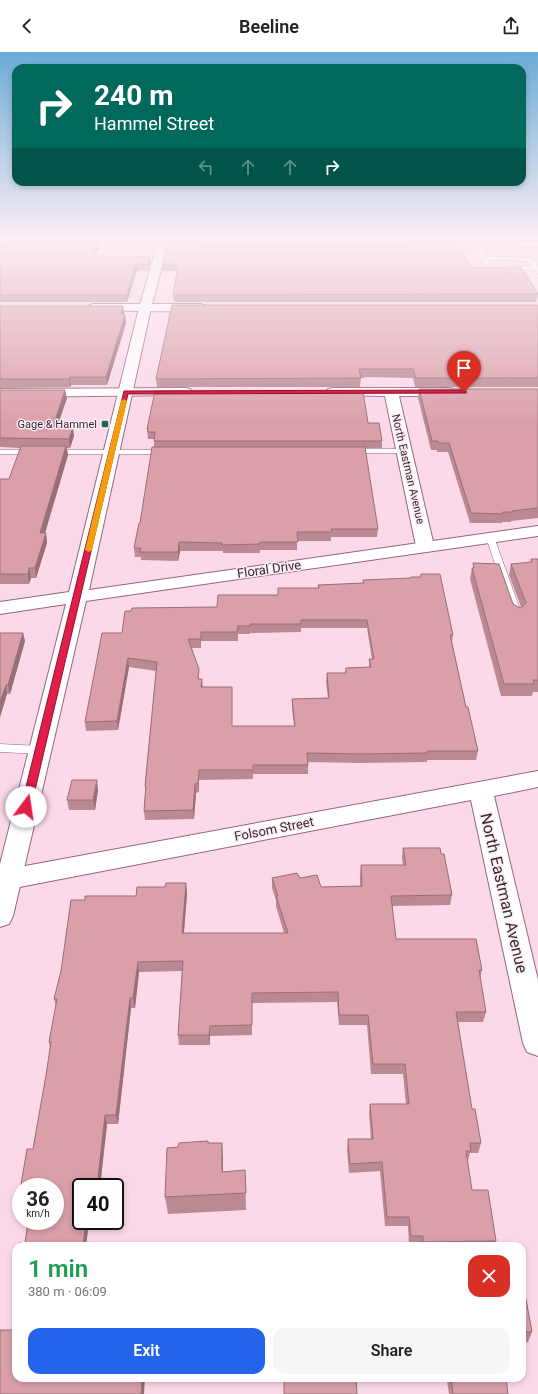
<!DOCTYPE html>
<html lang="en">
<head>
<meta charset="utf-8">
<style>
  body { margin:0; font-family:Roboto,sans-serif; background:#f6f6f6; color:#222; height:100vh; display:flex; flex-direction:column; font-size:15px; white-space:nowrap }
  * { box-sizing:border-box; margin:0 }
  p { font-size:13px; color:#767676 }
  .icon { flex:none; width:22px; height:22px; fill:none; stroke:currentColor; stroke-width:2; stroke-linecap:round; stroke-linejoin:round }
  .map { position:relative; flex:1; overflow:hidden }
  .sheet { position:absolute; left:12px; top:1190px; width:514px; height:140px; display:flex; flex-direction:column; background:#fff; border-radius:12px; box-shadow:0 2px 6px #0003 }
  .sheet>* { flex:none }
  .hud { position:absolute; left:12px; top:12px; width:514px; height:122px; border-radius:12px; box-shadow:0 2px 6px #0003; background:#00695c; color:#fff; overflow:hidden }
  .speed { position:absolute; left:12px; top:1126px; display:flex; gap:8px; font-size:20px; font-weight:700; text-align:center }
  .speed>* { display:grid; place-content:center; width:52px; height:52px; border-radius:50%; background:#fff; box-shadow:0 2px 6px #0003; line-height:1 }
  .speed small { font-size:10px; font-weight:400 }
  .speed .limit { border:2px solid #111; border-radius:6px; background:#fff; color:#111 }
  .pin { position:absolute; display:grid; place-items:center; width:34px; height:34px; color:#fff; margin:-41px -17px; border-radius:50% 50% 50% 0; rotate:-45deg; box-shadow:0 0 4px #0007 }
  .pin .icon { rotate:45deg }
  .me { position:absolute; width:44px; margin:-22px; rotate:14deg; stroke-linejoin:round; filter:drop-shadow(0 0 3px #0008) }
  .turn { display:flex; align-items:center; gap:14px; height:84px; padding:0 16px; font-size:18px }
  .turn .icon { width:52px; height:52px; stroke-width:2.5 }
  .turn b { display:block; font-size:28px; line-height:34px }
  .lanes { display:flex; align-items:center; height:38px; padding:0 16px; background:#0003; justify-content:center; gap:20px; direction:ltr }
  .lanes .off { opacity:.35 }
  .round { display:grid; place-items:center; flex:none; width:42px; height:42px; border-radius:12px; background:#f6f6f6 }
  .overview { display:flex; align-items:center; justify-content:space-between; height:68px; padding:0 16px }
  h1 { font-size:24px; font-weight:600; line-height:30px; color:#1e9e55 }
  .primary-button { display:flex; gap:8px; margin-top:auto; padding:8px 16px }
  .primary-button a { flex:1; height:46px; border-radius:12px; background:#2563eb; color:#fff; font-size:16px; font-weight:600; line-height:46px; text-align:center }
  .primary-button a+a { background:#f6f6f6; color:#222 }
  header { display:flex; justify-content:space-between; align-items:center; height:52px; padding:0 16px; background:#fff; font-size:18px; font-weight:600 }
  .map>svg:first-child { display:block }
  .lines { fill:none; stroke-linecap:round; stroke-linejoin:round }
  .service-casing { stroke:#96657e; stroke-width:1 }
  .minor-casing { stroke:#96657e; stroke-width:2 }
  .tertiary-casing { stroke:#96657e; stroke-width:2 }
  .secondary-casing { stroke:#96657e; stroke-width:2 }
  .service { fill:#fff; fill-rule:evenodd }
  .minor { fill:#fff; fill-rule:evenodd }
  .tertiary { fill:#fff; fill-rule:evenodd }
  .secondary { fill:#fff; fill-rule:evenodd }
  .wall { fill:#bb8991; fill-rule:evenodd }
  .shaded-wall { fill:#996f76 }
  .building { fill:#da9fa9; stroke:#996f76; fill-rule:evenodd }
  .route { fill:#e11d48; stroke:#92132f }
  .slow { fill:#f59e0b }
  .poi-dot { fill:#27644f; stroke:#f9eef3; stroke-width:1.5 }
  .labels { text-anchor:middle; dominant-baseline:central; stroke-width:3; stroke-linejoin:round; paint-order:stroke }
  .far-poi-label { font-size:11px; fill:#3d2832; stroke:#f9eef3; text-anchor:end }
  .far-street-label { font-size:11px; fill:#3d2832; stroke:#f9eef3 }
  .street-label { font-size:13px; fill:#3d2832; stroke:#f9eef3 }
  .near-street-label { font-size:16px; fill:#3d2832; stroke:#f9eef3 }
</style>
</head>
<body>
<header><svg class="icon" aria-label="back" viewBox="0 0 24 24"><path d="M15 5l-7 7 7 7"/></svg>Beeline<svg class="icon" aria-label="share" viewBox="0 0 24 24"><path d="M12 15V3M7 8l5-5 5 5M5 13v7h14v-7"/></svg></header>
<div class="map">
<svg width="538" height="1342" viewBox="0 0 538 1342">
  <rect width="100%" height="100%" fill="#fbd9e9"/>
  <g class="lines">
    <defs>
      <path id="service" d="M414,187h4l2,7h-4z
        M104,191l3,2 -6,13 11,2v2l-17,-3 6,-14z
        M476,192h4l6,12 45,2 7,8v8l-4,-4h-36l-12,-3 -6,-9zM488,208l39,1 4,5h-33l-8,-1z
        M348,397h56l4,2 -4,2h-53l-4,-2z
        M0,398h33l4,2 -4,2h-33z
        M50,398h115l4,2 -4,2h-115z
        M490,482l4,3 28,78 -2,2 -3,1 -5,-3 -26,-78z
        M0,692l40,2 4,1 2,3 -2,3 -4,1 -40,-2z"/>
      <path id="minor" d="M93,252h108l4,2 2,2 -2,2 -4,2 -112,-2 -2,-2 2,-2z
        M185,336l5,1 2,3 -2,3 -190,2v-8z
        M333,336h116l5,1 2,3 -2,3 -5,1h-50l35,150 -3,4 -6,1 -6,-1 -3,-4 -31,-150 -57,-1 -2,-3 2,-3z
        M538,719v16l-44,9 44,184v76l-11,-4 -4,-9 -52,-243 -462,89 -9,-3v-14l9,-3z"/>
      <path id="tertiary" d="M159,187h10l-18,69 -62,282 449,-64v10l-452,65 -73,315 -4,8 -9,3v-63l66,-260 -66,10v-12l69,-10 70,-284z"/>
      <path id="secondary" d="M538,189v6l-107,1 -5,-3 5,-3z
        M67,190h130l5,3 -5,3 -134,-1 -1,-2z"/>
    </defs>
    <use href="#service" class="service-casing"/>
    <use href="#minor" class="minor-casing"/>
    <use href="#tertiary" class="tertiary-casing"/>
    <use href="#secondary" class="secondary-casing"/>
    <use href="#service" class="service"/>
    <use href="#minor" class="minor"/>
    <use href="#tertiary" class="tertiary"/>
    <use href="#secondary" class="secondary"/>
  </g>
  <path class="wall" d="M0,187h158l-1,1 -157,1z
    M169,187h243v1h-242z
    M419,187h35v1h-34z
    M0,191l98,6 -2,5 2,2 52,8 -2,7h-10l-2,2 -9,29h-127z
    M162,212l309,4 67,26 -2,8h-362l-1,-7 4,-22h-1l-1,-2h-13z
    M538,253v82h-123l-2,-9 -46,-1 -6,1 -1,9h-203l-1,-8z
    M0,254h123l1,8 1,1 1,8 -19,62h-36l-1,2 -70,1z
    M419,337h119v129l-27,3v1h-9v1h-32l-22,-71h-11v-2h-6l-13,-52z
    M0,338l67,8 -10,29 17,9 -4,12h-3l1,7 -23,78h1l1,10 -11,35h-5l-2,6h-29v-105h9l12,-31 -21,-1z
    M368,371l14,18v7h-17l13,81 -1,8h-46v4h-34v9h-37v3h-37v-2h-43l-2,10 -37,-1v-3h-6l-1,-9 6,-25 14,-76v-8h-6l-1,-10z
    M531,507h7v133h-5l-1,4h-31l-31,-117 2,-11h1v-5l40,41 7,4 1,-1 -12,-32 2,-11 19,-1z
    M421,522l32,61 -1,7 14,65 12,44 -2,9h-49v2l-66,1 -53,-1v12h-55v5l-54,1v12l-3,1 -2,26 -49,1 -1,-9 1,-18v-7l11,-115 -27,-4 -11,63 -32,1 -1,-9 37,-89 95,-26 61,-12 40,-7v-3l45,-2v-3l47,-1 1,-2h9zM301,576h66l5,31h-3v8l-23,1 -1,5h-18l-1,9 2,16 -36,1v9l2,18h-62v-39h-29l-1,-8h-3l-7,-31h9v-7h37v-7h12v-1l51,-1z
    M0,581h23l2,8 -15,53h-3l-7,23z
    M98,738l-3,20h-26l-2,-10z
    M403,796h37l1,6h3l8,41 -2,10 -58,1 4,33h80l6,31 -2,9 6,33 -3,10h-25l14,87h3l6,34 -3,10h-8l-2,7h-1l5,30h16l8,51 -2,5h-73v-1h-12l-1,-19h-23l-5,-55 -31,2 -2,-24 1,-10h23l-2,-26 1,-9h36l-3,-30h-32l-4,-49h-28l-2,-23 -85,1v32l-42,1v9h-31l-1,-10 4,-64 -43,1 -4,36h-4l-13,116h-11l-7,63h-19v34h8l-3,25h-68l1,-3h6l3,-22h27v-34h-34v22l-3,-7 9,-53h6l13,-74 4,-27 -1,-6 7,-36 -2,-7 7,-28 10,-71h14v-4h51l1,-9h28l1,-4h20l1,11 -3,39h100l-8,-27v-6l-4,-12v-10l25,-5 3,5 17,-3 4,12 39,-1v-10l1,-11h42l-1,-7z
    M208,1091l15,17v12l22,-2 1,40 -78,4 -3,-17 13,-50z
    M16,1206v20l-2,-6z
    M522,1247l10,33 -4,10h-6z
    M284,1326h222l2,16h-59l-2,-13h-91l1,13h-73z"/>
  <path class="shaded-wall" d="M97,190l1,7 -4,10 -1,-7z
    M150,205v7l-2,7v-7z
    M137,212l1,7 -2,2 -9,29v-7l8,-29z
    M123,254l1,7 -2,8 -1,-8z
    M125,263l1,8 -19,62 -1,-8z
    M70,325l1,8 -1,2 -1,-8z
    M65,338l2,8 -13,38 -1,-9z
    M73,375l1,9 -4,12 -1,-9z
    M66,394l2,9 -26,88 -2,-10z
    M46,481l1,10 -11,35 -1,-10z
    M179,490l1,9 -2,10v-9z
    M29,516l2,10 -2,6 -1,-10z
    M23,581l2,8 -15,53 -2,-9z
    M128,606l1,9 -11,63 -1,-9z
    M6,633l1,9 -7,23v-15z
    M199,718v22l-1,-9z
    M97,728l1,10 -3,20 -2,-10z
    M195,732l1,9 -2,26 -1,-9z
    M186,831l1,11 -4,49 -1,-10z
    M138,910l1,10 -4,36 -2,-10z
    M130,946l1,10 -13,116 -2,-9z
    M210,974v19l-1,-10z
    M105,1063l2,9 -7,63h-3z
    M222,1091l1,17v29l-1,-17z
    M86,1169h3l-3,25h-3z
    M142,1326h3l-1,16h-3z"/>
  <path class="building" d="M97,190l-4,10 5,4 52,1 -2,7h-11l-2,2 -8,29h-127v-52z
    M459,190l12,26 50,-1 17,27 -365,1 5,-29h-3v-2h-13l5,-21z
    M172,253h366v73h-122l-3,-9h-54l2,9 -205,1z
    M0,254h123l-2,7 4,2 -19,62h-36l-1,2h-69z
    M419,337h119v119l-26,3v1h-9v2l-32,-1 -22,-70h-10l-1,-2h-6z
    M0,338h65l-12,37h20l-4,12 -69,-1z
    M155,339h208l5,32h11l3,18h-228l1,-9h-7v-3h-1z
    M21,394h45l-26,87h6l-11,35h-6l-1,6h-28v-95h9z
    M152,395h213l13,82h-47l1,3h-35l1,10h-38v2l-38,1v-2l-43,-1 -1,10h-38l1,-4h-7l5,-25h1z
    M531,507h7v121h-5l1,4h-30l-32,-116h2l-1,-5 26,1 14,40 7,4 3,-2 3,-3 -15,-39 21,-2z
    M421,522h19l13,61h-3l16,72h2l10,44h-51l1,2 -67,1 -54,-1 1,12h-55v5h-54l-1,13 -3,1 -2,26 -49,1 2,-25h-1l12,-124 -29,-4 -11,63 -32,1 17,-89h20l3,-22h6l1,-3 85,-1 1,-12h60v-7h41l-1,-3 46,-2 -1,-3 48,-2v-1h10zM301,568h66l7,39h-5l2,8 -25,1v5h-19l2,25 -37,1 3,27h-63v-39h-31l1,-8h-4l1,-10 -11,-30h13v-7h36l1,-6h12v-2h51z
    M0,581h23l-15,52h-2l-6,17z
    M72,728h25l-4,20h-26z
    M403,796h37l1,6h3l8,41 -61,1 5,43h80l6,31h-3l7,42h-30l16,97h3l6,34h-11l1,8h-5l6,39h16l8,51 -73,1v-6h-12l-2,-19h-22l-5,-55 -32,2 -2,-25h25l-3,-35h39l-4,-40h-32l-5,-49h-29l-1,-23 -86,1v32l-42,1 -1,9h-31l5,-74 -45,1 -5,36h-3l-14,117h-11l-8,72h-16v34h5l-3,25h-65l1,-3h6l3,-22h27v-34h-34v14l-3,1 9,-53h6l13,-74 5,-33h-2l8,-43h-3l7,-28 10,-71h14v-4h51l1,-9h28l1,-4h20l-4,50h106l-12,-37h2l-6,-18 25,-5 3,5 17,-3 4,12 41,-1 -1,-21h45z
    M208,1089v2h14v29l23,-2 1,23 -81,4 2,-49 11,-1 1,-4z
    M16,1206v14h-2z
    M522,1247h4l6,33h-10z
    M0,1278h16v48h126l-1,16h-141z
    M522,1299l2,12h-2z
    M284,1326h72l1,16h-73z
    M451,1326h55l2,16h-55z"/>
  <linearGradient id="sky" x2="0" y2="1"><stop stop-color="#6cabd6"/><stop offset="0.5" stop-color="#fdeef5"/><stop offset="1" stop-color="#fdeef5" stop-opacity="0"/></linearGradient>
  <rect width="538" height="374" fill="url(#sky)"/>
  <path class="route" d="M464,338l2,1v2l-338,1 -97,413 -1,3h-7l-2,-3 103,-416z"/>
  <path class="slow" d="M124,347l3,2 -35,149 -3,2 -4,-2 36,-149z"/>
  <rect class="poi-dot" x="101" y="368" width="8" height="8" rx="2"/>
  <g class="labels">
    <g class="far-poi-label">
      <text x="97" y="372">Gage &amp; Hammel</text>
    </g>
    <g class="far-street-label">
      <text transform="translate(408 417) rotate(77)">North Eastman Avenue</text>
    </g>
    <g class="street-label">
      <text transform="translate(269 517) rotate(-8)">Floral Drive</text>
      <text transform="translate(274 777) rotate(-11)">Folsom Street</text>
    </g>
    <g class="near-street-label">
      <text transform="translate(504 841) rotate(77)">North Eastman Avenue</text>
    </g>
  </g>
</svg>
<div class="speed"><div>36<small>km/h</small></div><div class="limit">40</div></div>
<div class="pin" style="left:464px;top:340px;background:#d93025"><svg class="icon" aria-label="arrive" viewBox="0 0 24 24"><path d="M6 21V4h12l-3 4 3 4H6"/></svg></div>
<svg class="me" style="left:26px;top:755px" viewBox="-20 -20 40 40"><circle r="19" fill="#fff"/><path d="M0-13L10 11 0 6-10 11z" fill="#e11d48"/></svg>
<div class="hud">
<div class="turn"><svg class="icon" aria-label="right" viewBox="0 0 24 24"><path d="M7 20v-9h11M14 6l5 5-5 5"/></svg><div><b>240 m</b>Hammel Street</div></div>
<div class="lanes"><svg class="icon off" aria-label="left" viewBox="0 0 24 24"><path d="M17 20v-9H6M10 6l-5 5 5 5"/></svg><svg class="icon off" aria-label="ahead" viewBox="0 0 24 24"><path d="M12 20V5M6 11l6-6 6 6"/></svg><svg class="icon off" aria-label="ahead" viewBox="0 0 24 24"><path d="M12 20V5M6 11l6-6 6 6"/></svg><svg class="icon" aria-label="right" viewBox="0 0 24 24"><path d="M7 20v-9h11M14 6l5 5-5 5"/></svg></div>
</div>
<section class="sheet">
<div class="overview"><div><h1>1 min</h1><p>380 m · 06:09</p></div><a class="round" style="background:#d93025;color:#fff"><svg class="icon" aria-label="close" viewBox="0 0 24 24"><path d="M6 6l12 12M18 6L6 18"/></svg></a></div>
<div class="primary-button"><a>Exit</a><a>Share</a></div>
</section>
</div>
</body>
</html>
